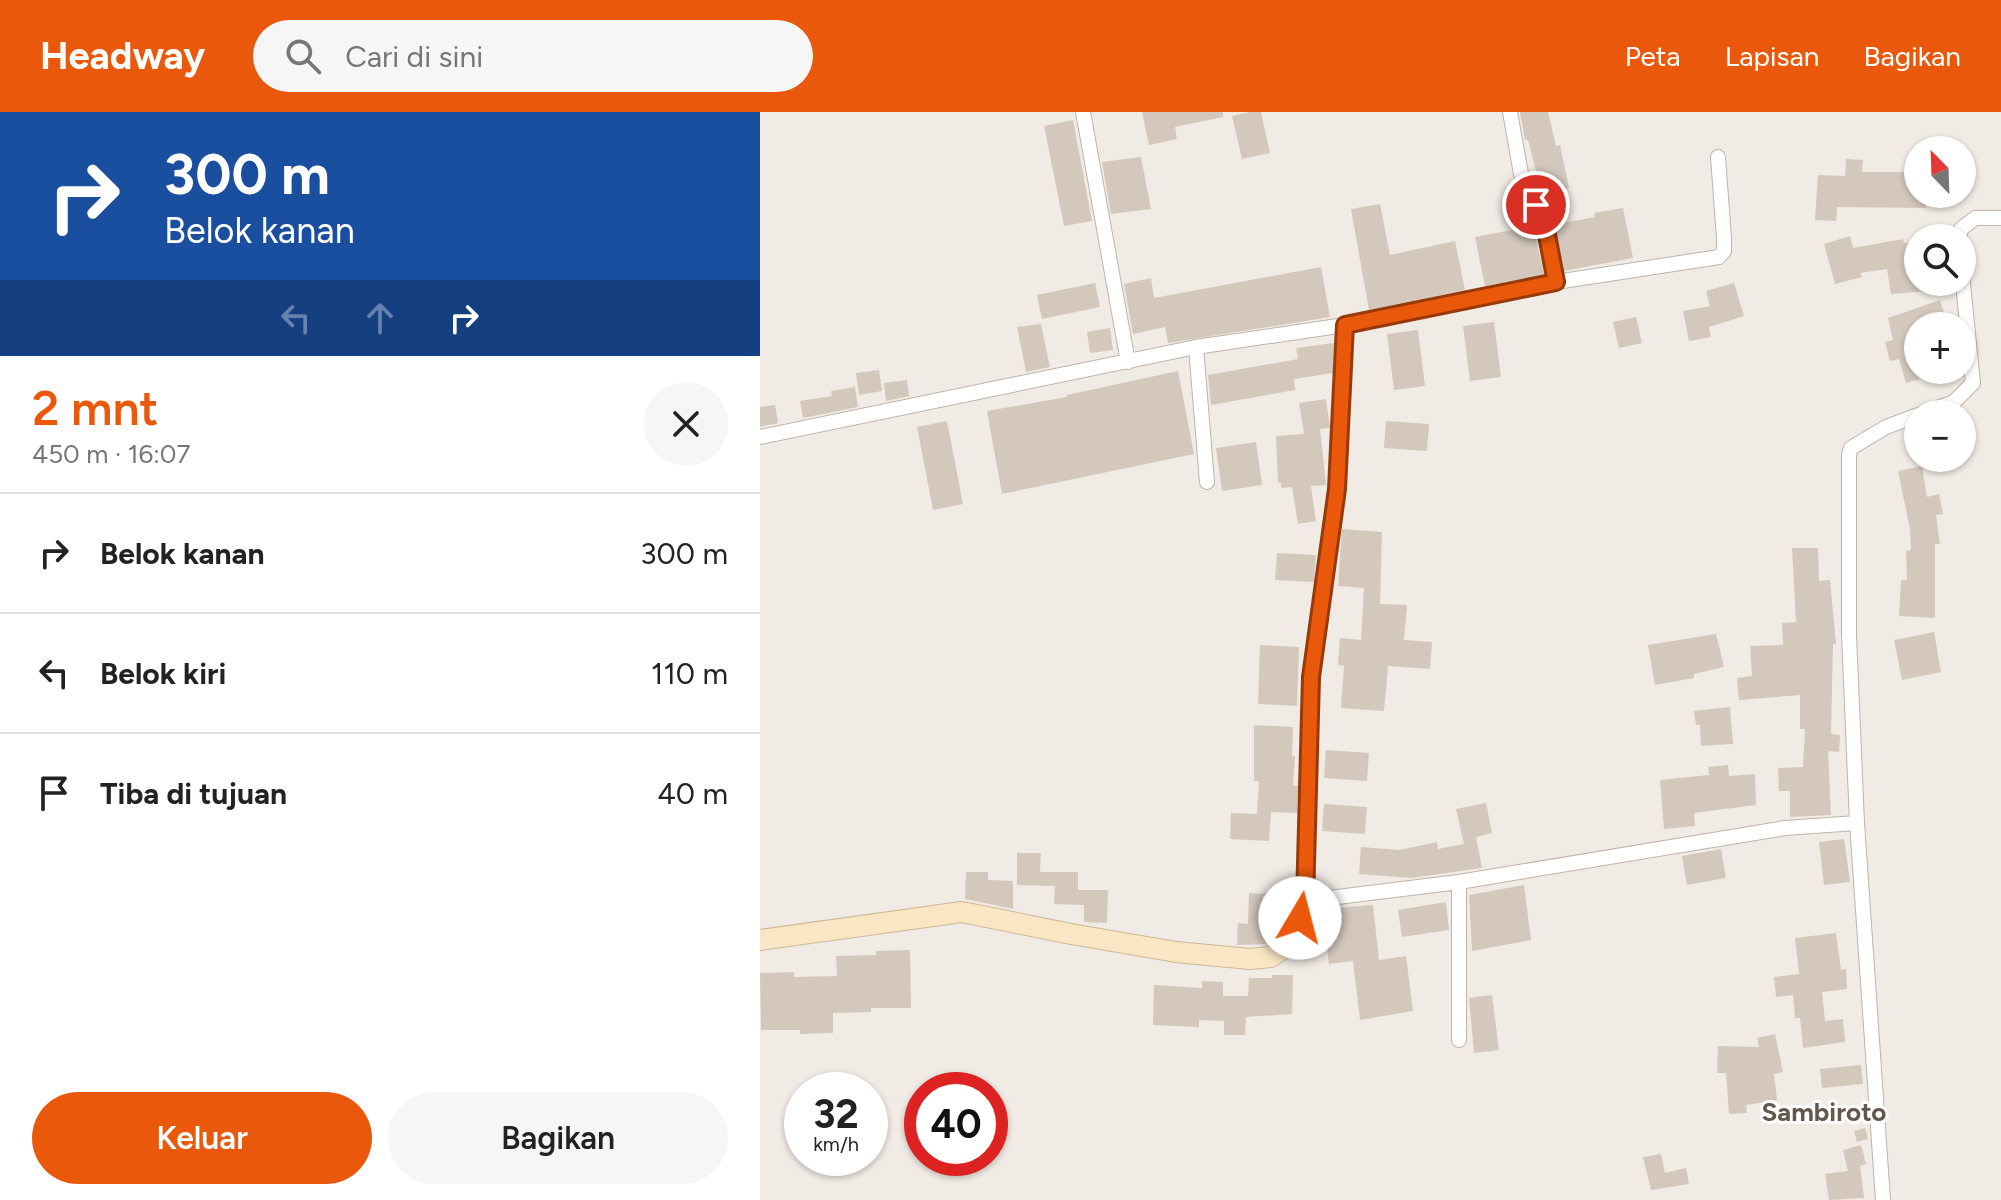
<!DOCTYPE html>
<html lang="id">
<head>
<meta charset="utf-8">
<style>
  body { margin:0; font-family:Figtree,sans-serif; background:#f6f6f6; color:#222; height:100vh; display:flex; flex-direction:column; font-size:30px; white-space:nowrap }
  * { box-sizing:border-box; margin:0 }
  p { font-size:26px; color:#767676 }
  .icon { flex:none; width:44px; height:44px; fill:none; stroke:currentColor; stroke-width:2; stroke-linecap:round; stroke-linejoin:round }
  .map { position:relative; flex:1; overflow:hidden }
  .details { display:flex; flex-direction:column; background:#fff; width:760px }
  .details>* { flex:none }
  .top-card { background:#1a4fa0; color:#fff; overflow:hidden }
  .needle { width:52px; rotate:337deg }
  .controls { position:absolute; left:1144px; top:24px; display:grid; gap:16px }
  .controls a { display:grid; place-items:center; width:72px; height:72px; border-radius:50%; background:#fff; box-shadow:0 2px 6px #0004; font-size:40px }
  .speed { position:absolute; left:24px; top:960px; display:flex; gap:16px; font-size:40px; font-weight:700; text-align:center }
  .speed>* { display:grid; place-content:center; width:104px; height:104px; border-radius:50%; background:#fff; box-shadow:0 2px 6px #0004; line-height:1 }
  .speed small { font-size:20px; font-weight:400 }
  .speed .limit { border:12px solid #d22; background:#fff; color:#111 }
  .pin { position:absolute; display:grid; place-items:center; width:68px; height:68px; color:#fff; margin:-34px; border:4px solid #fff; border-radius:50%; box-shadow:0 2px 8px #0007 }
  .me { position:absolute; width:88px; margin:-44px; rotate:8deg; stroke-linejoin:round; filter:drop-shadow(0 0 6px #0008) }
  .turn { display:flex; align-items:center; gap:28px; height:168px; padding:0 32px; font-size:36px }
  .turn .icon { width:104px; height:104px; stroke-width:2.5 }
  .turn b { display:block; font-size:56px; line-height:68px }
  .lanes { display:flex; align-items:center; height:76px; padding:0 32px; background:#0003; justify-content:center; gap:40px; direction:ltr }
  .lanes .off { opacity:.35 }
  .round { display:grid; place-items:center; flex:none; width:84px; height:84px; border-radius:42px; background:#f6f6f6 }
  .overview { display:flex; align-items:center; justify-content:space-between; height:136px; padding:0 32px }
  h1 { font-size:48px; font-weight:600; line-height:60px; color:#ea580c }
  .cta { display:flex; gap:16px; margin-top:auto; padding:16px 32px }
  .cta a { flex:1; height:92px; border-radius:48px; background:#ea580c; color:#fff; font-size:32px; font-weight:600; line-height:92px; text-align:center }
  .cta a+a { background:#f6f6f6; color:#222 }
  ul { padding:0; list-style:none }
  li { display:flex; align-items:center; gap:24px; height:120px; padding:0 32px; border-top:2px solid #e0e0e0 }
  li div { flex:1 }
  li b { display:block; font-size:30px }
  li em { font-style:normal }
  header { display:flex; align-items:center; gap:48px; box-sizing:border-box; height:112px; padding:0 40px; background:#ea580c; color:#fff }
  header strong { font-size:38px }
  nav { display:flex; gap:44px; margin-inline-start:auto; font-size:28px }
  .search { width:560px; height:72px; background:#f6f6f6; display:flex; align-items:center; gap:20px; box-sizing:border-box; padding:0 28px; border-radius:44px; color:#767676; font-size:30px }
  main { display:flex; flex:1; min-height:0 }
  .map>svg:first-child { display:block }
  .building { fill:#d4c8bd }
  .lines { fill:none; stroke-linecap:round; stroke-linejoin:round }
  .street-casing { stroke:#beb4aa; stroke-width:16 }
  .secondary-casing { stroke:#cdb896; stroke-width:22 }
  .street { stroke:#fff; stroke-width:14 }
  .secondary { stroke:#fae6c4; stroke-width:20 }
  .route-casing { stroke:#983908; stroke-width:20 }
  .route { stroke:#ea580c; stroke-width:14 }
  .labels { text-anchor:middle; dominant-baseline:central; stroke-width:6; stroke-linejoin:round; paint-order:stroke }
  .quarter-label { font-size:26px; font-weight:bold; fill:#64574c; stroke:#fff }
</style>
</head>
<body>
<header>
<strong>Headway</strong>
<div class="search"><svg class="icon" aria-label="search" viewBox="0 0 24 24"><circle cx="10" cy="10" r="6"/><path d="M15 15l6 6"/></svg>Cari di sini</div>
<nav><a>Peta</a><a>Lapisan</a><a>Bagikan</a></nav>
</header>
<main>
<section class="details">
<div class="top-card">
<div class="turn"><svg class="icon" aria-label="right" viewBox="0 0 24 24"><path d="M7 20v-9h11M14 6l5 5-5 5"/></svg><div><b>300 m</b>Belok kanan</div></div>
<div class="lanes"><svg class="icon off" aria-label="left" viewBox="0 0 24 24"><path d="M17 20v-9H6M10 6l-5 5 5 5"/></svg><svg class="icon off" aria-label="ahead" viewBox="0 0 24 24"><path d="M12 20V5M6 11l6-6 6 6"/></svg><svg class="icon" aria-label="right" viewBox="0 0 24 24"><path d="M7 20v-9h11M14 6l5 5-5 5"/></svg></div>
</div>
<div class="overview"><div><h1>2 mnt</h1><p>450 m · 16:07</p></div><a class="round"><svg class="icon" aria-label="close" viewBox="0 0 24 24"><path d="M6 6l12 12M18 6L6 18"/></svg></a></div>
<ul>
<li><svg class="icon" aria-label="right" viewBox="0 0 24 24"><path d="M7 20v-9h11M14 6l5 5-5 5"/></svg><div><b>Belok kanan</b></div><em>300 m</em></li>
<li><svg class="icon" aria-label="left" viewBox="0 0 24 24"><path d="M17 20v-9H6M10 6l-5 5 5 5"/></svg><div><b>Belok kiri</b></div><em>110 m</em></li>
<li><svg class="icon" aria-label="arrive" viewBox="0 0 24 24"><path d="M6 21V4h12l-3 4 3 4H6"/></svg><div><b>Tiba di tujuan</b></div><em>40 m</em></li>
</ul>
<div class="cta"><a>Keluar</a><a>Bagikan</a></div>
</section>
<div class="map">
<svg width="1241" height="1088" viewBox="0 0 1241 1088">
  <rect width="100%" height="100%" fill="#f0ebe4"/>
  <path class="building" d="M382,0h81v5l-48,10 2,12 -28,6z
    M490,0h11l9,41 -28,6 -10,-43z
    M760,0h28l8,34 4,-1 9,43 -27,6 -14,-54h-3z
    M313,8l19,101 -28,5 -20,-100z
    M381,45l10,52 -40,5 -9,-52z
    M1086,47l17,1 -1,12h43l1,-8 12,1v29h9l-1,14 -89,-1 -1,14 -21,-1 3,-45 27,1z
    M620,92l10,51 65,-14 10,49 -96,20 -18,-101z
    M863,96l10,50 -69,13 -11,-46 42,-8 -1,-4z
    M773,114l11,48 -59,12 -10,-49z
    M1090,124l3,12 50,-9 1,4 14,-1v40h21v8l-48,4 -4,-25 -27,4 2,4 -27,7 -11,-40z
    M561,155l9,50 -162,26 -3,-16 -32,7 -9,-50 27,-6 3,20z
    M335,171l5,24 -58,12 -5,-24z
    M974,171l10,33 -35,11 2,10 -22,4 -6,-30 27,-5 -4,-15z
    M1180,188l6,20 -18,6h-10v44h23l1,3 -36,10 -7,-24 -9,2 -5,-19 8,-2 -5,-22z
    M876,205l6,26 -23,5 -6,-26z
    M734,210l7,55 -31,4 -7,-55z
    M281,212l9,43 -24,5 -9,-45z
    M350,216l3,22 -23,3 -3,-21z
    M658,218l7,56 -31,4 -7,-56z
    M574,231l-1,30 -39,6 1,11 -84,15 -3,-30 90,-16 -2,-11z
    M119,258l3,21 -23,4 -3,-22z
    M418,259l16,83 -192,40 -15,-83 80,-14v-2z
    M147,268l2,16 -23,5 -2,-18z
    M95,275l3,20 -55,11 -3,-17 32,-5 -1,-5z
    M566,287l4,29 -10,1 6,56 -15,1 5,35 -18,3 -6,-37 -11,1v-6l-3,1 -2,-47 28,-2 -5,-31z
    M15,293l3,18 -18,4v-20z
    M187,309l16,83 -30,6 -16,-83z
    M626,309l43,3 -2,27 -43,-3z
    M496,330l6,43 -40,6 -6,-43z
    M1162,354l5,31 12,-3 4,20 -7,1 4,29h-5v74l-36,-2 2,-36h6l-1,-29 5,-1 -1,-21 -12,-58z
    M582,417l40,3 -2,72 27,1 -3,35 28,2 -2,27 -42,-3 -4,45 -43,-3 3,-42 -6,-1 2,-27 21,2 3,-52 -26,-2z
    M1032,436h26l1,33 11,-1 6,64h-3l-2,90 9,1 -1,17 -11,-1 3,64 -41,2v-26h-11l-1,-23 25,-1 2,-38h-5v-34l-61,5 -2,-22 15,-2 -2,-30 33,-1 -1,-22 14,-1z
    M517,441l39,2 -2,27 -39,-2z
    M1174,520l7,40 -39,8 -8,-40z
    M956,522l8,33 -30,7v4l-39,7 -7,-40z
    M500,533l39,2 -2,59 -39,-2z
    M970,595l3,37 -32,2 -1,-21h-4l-2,-14z
    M494,613l39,2 -1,29h3l-2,30h5l-1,27 -26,-1 -2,29 -39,-2 1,-26 26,1 2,-33h-5z
    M566,638l43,3 -2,28 -43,-3z
    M968,653l1,11 26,-2 1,31 -62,8 1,13 -31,3 -4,-49 49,-5 -1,-8z
    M726,691l6,30 -16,4 6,31 -71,10 -52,-4 2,-27 38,3 38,-8 1,7 26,-5 -8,-35z
    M564,692l43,3 -2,27 -43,-3z
    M1084,727l6,43 -26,3 -5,-43z
    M961,737l5,29 -39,7 -5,-29z
    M257,741h24l-1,19h38v18h30l-1,33 -23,-1v-17l-30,-1 1,-18 -38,-1z
    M206,760h22v8l25,1v28l-48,-10z
    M764,773l7,55 -59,11 -3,-56z
    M489,781l40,2 -5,27 -6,-1 -1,16 -11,7 -29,1 1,-22 10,1z
    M686,790l3,28 -47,7 -4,-27z
    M613,793l6,55 27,-4 7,55 -53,9 -7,-59 -24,3 -7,-55z
    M1076,821l5,37 5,-1 1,20 -25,3 3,29 18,-2 2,23 -42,6 -3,-30h-5l-2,-23 -17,2 -2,-20 25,-3 -4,-36z
    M150,838l1,58h-40v4l-38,1v20l-33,1v-4h-39l-1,-57 34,-1v5l43,-1 -1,-20 40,-1v-4z
    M512,863h21l-1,39 -46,3 -1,18h-21v-14l-25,-1v7l-46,-2 1,-40 48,3v-7l21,1v14h25l1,-18h23z
    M732,883l7,55 -25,3 -5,-55z
    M1015,922l8,38 -9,2 3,26 -31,5 1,8 -18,1 -3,-41h-9l1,-27 41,1 -2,-9z
    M1101,953l2,19 -41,4 -2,-19z
    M1105,1016l3,11 -11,3 -3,-11z
    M1101,1033l5,19 -6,2 4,32 -35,2 -4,-26 23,-3 -5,-21z
    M901,1042l4,19 21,-5 3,16 -38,6 -8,-33z"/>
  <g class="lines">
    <defs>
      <path id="street" d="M323,0l45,250
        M750,0l11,62 20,41 15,67
        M1199,126l2,-9 14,-11h26
        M585,213l211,-43 163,-25 5,-6v-13l-6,-81
        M436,235l11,135
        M1161,302l33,-12 19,-19 -11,-109
        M0,325l436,-90 149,-22 -8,164 -26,188 -6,224 154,-19 326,-54 72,-5
        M699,770v158
        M1123,1088l-26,-377 -8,-188v-180l2,-7 35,-21 32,-12"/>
      <path id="secondary" d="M0,828l202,-28 109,22 105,18 74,7 21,-2 19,-13 15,-43"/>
    </defs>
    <use href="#street" class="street-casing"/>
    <use href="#secondary" class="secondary-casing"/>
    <use href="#street" class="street"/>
    <use href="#secondary" class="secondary"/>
  </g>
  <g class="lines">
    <defs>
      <path id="route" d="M540,806l5,-17 6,-224 26,-188 8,-164 211,-43 -10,-52 -10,-25"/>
    </defs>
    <use href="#route" class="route-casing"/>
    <use href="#route" class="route"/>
  </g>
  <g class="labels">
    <g class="quarter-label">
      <text x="1064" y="1000">Sambiroto</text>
    </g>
  </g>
</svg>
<div class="controls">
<a><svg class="needle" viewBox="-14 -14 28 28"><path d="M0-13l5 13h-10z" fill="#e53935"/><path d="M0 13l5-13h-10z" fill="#767676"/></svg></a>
<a><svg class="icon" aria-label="search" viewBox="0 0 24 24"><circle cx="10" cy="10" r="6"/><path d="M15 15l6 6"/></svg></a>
<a>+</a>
<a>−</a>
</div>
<div class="speed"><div>32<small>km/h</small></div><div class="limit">40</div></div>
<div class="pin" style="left:776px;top:93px;background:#d93025"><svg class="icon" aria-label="arrive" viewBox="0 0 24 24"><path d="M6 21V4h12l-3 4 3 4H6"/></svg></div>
<svg class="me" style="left:540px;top:806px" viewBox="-20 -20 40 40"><circle r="19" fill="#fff"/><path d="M0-13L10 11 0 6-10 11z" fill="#ea580c"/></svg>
</div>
</main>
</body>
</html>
